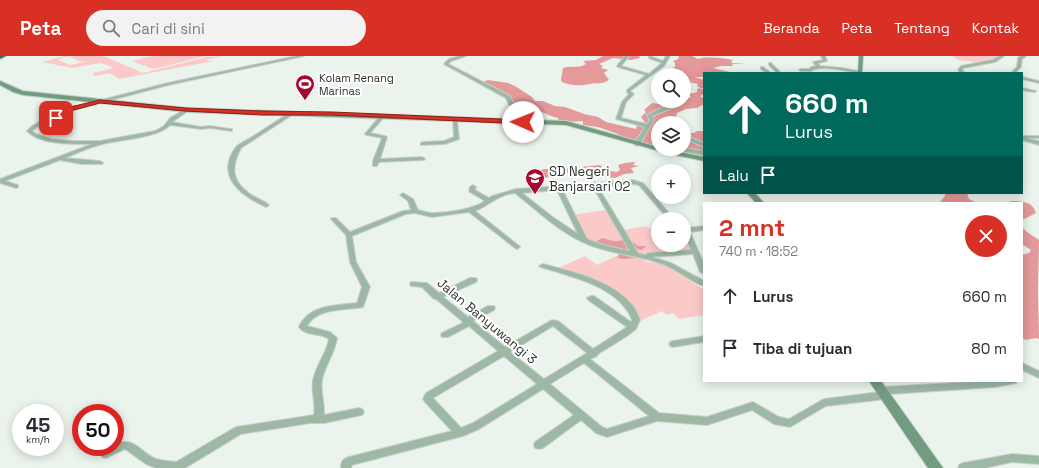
<!DOCTYPE html>
<html lang="id">
<head>
<meta charset="utf-8">
<style>
  body { margin:0; font-family:"Space Grotesk",sans-serif; background:#f2f2f3; color:#2b2b33; height:100vh; display:flex; flex-direction:column; font-size:15px; white-space:nowrap }
  * { box-sizing:border-box; margin:0 }
  p { font-size:13px; color:#7c7c81 }
  .icon { flex:none; width:22px; height:22px; fill:none; stroke:currentColor; stroke-width:2; stroke-linecap:round; stroke-linejoin:round }
  .map { position:relative; flex:1; overflow:hidden }
  .drawer { position:absolute; left:703px; top:146px; width:320px; height:180px; display:flex; flex-direction:column; background:#fff; border-radius:0px; box-shadow:0 2px 10px #0003 }
  .drawer>* { flex:none }
  .guide { position:absolute; left:703px; top:16px; width:320px; height:122px; border-radius:0px; box-shadow:0 2px 10px #0003; background:#00695c; color:#fff; overflow:hidden }
  .buttons { position:absolute; left:651px; top:12px; display:grid; gap:8px }
  .buttons a { display:grid; place-items:center; width:40px; height:40px; border-radius:50%; background:#fff; box-shadow:0 2px 10px #0003; font-size:20px }
  .speed { position:absolute; left:12px; top:348px; display:flex; gap:8px; font-size:20px; font-weight:700; text-align:center }
  .speed>* { display:grid; place-content:center; width:52px; height:52px; border-radius:50%; background:#fff; box-shadow:0 2px 10px #0003; line-height:1 }
  .speed small { font-size:10px; font-weight:400 }
  .speed .limit { border:6px solid #d22; background:#fff; color:#111 }
  .pin { position:absolute; display:grid; place-items:center; width:34px; height:34px; color:#fff; margin:-17px; border-radius:8px; box-shadow:0 2px 6px #0006 }
  .me { position:absolute; width:44px; margin:-22px; rotate:271deg; stroke-linejoin:round; filter:drop-shadow(0 0 3px #0008) }
  .turn { display:flex; align-items:center; gap:14px; height:84px; padding:0 16px; font-size:18px }
  .turn .icon { width:52px; height:52px; stroke-width:2.5 }
  .turn b { display:block; font-size:28px; line-height:34px }
  .then { display:flex; align-items:center; height:38px; padding:0 16px; background:#0003; gap:8px; font-size:15px }
  .round { display:grid; place-items:center; flex:none; width:42px; height:42px; border-radius:21px; background:#f2f2f3 }
  .overview { display:flex; align-items:center; justify-content:space-between; height:68px; padding:0 16px }
  h1 { font-size:24px; font-weight:700; line-height:30px; color:#d93025 }
  ul { padding:0; list-style:none }
  li { display:flex; align-items:center; gap:12px; height:52px; padding:0 16px }
  li div { flex:1 }
  li b { display:block; font-size:15px }
  li em { font-style:normal }
  header { display:flex; align-items:center; gap:24px; box-sizing:border-box; height:56px; padding:0 20px; background:#d93025; color:#fff }
  header strong { font-size:19px }
  nav { display:flex; gap:22px; margin-inline-start:auto; font-size:14px }
  .search { width:280px; height:36px; background:#f2f2f3; display:flex; align-items:center; gap:10px; box-sizing:border-box; padding:0 14px; border-radius:22px; color:#7c7c81; font-size:15px }
  .map>svg:first-child { display:block }
  .green { fill:#fcc9c9 }
  .forest { fill:#e4999a }
  .lines { fill:none; stroke-linecap:round; stroke-linejoin:round }
  .street-casing { stroke:#c9d0cb; stroke-width:2 }
  .secondary-casing { stroke:#c9d0cb; stroke-width:2 }
  .highway-casing { stroke:#c9d0cb; stroke-width:2 }
  .street { fill:#9db8a5; fill-rule:evenodd }
  .secondary { fill:#729c80; fill-rule:evenodd }
  .highway { fill:#36754e; fill-rule:evenodd }
  .route { fill:#d93025; stroke:#8d1f18 }
  .labels { text-anchor:middle; dominant-baseline:central; stroke-width:4; stroke-linejoin:round; paint-order:stroke }
  .far-poi-label { font-size:11px; fill:#2e312f; stroke:#fff; text-anchor:start }
  .poi-label { font-size:13px; fill:#2e312f; stroke:#fff; text-anchor:start }
  .street-label { font-size:13px; fill:#2e312f; stroke:#fff }
</style>
</head>
<body>
<header>
<strong>Peta</strong>
<div class="search"><svg class="icon" aria-label="search" viewBox="0 0 24 24"><circle cx="10" cy="10" r="6"/><path d="M15 15l6 6"/></svg>Cari di sini</div>
<nav><a>Beranda</a><a>Peta</a><a>Tentang</a><a>Kontak</a></nav>
</header>
<div class="map">
<svg width="1039" height="412" viewBox="0 0 1039 412">
  <rect width="100%" height="100%" fill="#ebf3ed"/>
  <path class="green" d="M65,0h4l-12,4 14,5 17,-4 -7,1 -11,-5 2,-1h32l39,17 64,-16 17,-1 -20,4 9,1 -94,18 -9,-6 -15,3 -2,-3 21,-5 -13,-5 -29,5 -30,-6z
    M152,0h54l-53,13 -21,-8z
    M954,0h46l-2,3 1,3 -13,2 -27,-4 -6,-3z
    M605,154l20,31 -25,5 -22,-11 1,-5 -8,-15z
    M646,170l2,2 10,-2v19h26v-10l7,15 -3,1 -39,2 -8,4 5,5 13,1 9,3 36,24v25l-25,4 -6,-6 -6,2 -5,-4 -22,10c-6,-9 -13,-20 -22,-27 -11,-8 -37,-15 -51,-17l-2,-3 -9,-5 29,-13 12,9 32,-15 -6,-20z"/>
  <path class="forest" d="M603,0h39h-3l1,2 -9,2 -18,-2 -14,6 4,2 -2,2 7,2 -4,3 5,7c-8,5 -12,2 -19,4 -11,2 -18,2 -28,-2l-1,-2 2,-12c8,-3 16,1 23,-4l-3,-3 13,-1z
    M679,0h13l6,3c8,-3 26,-1 35,1l-2,2 1,1 15,1h-15l1,2h-12l-8,2 17,4 -26,1v4h-9l9,3v8h-4l4,2v4l-4,2 4,3v5l-7,4 -11,1 -9,4 -1,4 -4,2 3,4h-17v25l-16,-3 -7,1 1,-2 -6,-5 -11,-3 -1,-2 -20,-7 -15,-2v-4l-18,1 2,-2 -8,1 -1,-3 -7,-2 -9,-4 -23,-3 -6,-3 -5,-7 -11,-5c-2,-4 -9,-8 -15,-8l-1,-3 7,-3 20,3 7,3 17,11 3,4h8l12,5 10,1 19,7 14,3 8,5 30,7 1,-5h9l-5,-7 5,-5 -2,-2 8,-7 19,3 1,-2 -4,-3h16v-5l5,2 2,-1 -2,-3 8,-2v-3l3,-1 -3,-2 1,-2 -14,-3 1,-5c-3,-6 -8,-4 -13,-4l-3,-3 6,-2v-4l-2,-2 5,-2z
    M697,75h7v31l-8,-5 -35,-8h23v-11h4l3,-2 -7,-1v-2h10z
    M634,106l1,1 -2,2 6,1 -8,2 3,5 -10,1 -9,4 -19,-2 -2,-1 1,-2 -6,-4 -4,2 -32,3 -7,4 -8,-6 6,-3h19l37,-4 6,5 11,2 3,-2 -2,-5 7,-2z
    M945,137h22l2,6 8,4h-52l15,-1 5,-6z
    M1012,145c10,0 21,1 24,12l-14,7v-17h-17z
    M1022,171l5,5 12,8 -1,51 1,48 -3,-1 -10,2 -4,-2v-83l7,-2 2,-3 -9,-6z
    M602,182c15,4 12,4 27,1l9,7h8l-4,4 -8,-2 2,7 -2,3 -10,1 -6,-1 1,-7 -24,-9z"/>
  <g class="lines">
    <defs>
      <path id="street" d="M297,0h7l-136,29 -98,26c-12,9 -28,10 -38,20l4,3 15,5 22,2h27l55,-10 9,-5 6,-8 16,-9h2v2l-16,11 29,5 9,-1 20,3h2v2l-22,-3 -9,1 -31,-4c-9,12 -51,15 -67,19 -13,3 -26,9 -38,14l35,3 3,2 -1,1h-21l-21,-4 -55,21 13,4v2l-2,1 -16,-5v-4l92,-35c-19,0 -52,1 -65,-13 10,-12 27,-12 39,-22l102,-26z
        M460,0h6l-15,5 -3,3 62,32 3,7 10,5 2,15 -4,-1 -2,-13 -10,-4 -3,-7 -62,-34 5,-5z
        M625,0h4l-8,10 28,8 13,-11 -13,-5v-2l14,5 3,-5h4l-6,10 -34,25 4,3 -8,8 -5,16 26,6 3,-4 -3,-4v-1l21,-10 4,1v2l-20,8 2,4 -14,24 -3,2 -3,-2 11,-17 -29,-8 6,-17 7,-8 -2,-2v-2l19,-15 -28,-8 -1,-1z
        M821,0h4l2,5 -9,2 2,3 22,2 20,4 -3,1c-11,-2 -40,-9 -48,-2h-10l-2,-1 2,-1h9l1,-2 5,-1 -3,-4 10,-2z
        M1000,0h4l-9,6 -32,6 -1,2 3,3h-4l-3,-3 3,-4 31,-6z
        M1021,0h5l-4,3 -1,8 -6,6h-4l6,-6 1,-9z
        M769,7h2l10,10h-4l-8,-8z
        M761,11h2l8,6h-5l-5,-4z
        M1022,21l17,4v2l-17,-4z
        M1022,32l14,3 -2,1 -12,-2z
        M291,56l4,1 -54,35c-10,19 -10,33 9,46 6,4 14,7 19,11l-3,2 -2,-1c-24,-11 -49,-31 -28,-59 4,-4 11,-7 16,-10 13,-8 26,-17 39,-25z
        M381,59l4,1 -15,17 15,3 2,1 -7,22 42,-2 3,2 -1,1 -45,2 -2,4h-4v-5l9,-23 -15,-3 -2,-1z
        M668,62l4,1 -3,4h-4z
        M453,63l4,1 2,19 -14,5 -24,1v-2l2,-1 21,-1 10,-4z
        M684,79l20,8v4l-20,-9z
        M1022,80h17v2h-13l13,3v4l-17,-5z
        M684,92l20,3v4l-25,-4 -3,-2z
        M633,124l10,3 31,36h-6l-29,-34 -6,-1 -35,3 40,66 7,2 3,-2 43,-3 -7,-17v-6l3,1 17,-2v4l-14,2 14,32v10l-4,-2 -7,-18 -41,3 19,6 33,18v5c-13,-4 -25,-15 -37,-20 -25,-11 -54,-11 -80,-22 -27,-11 -49,-33 -72,-51 -18,2 -25,12 -40,18l44,35 1,1 -3,2 -2,-1 -46,-36 -37,5 -17,-4 -9,1 -54,22 4,26 14,25 -7,20c-19,4 -45,0 -56,19l23,6 7,6c-2,15 -12,27 -15,42 -2,12 3,23 2,35l35,-7 3,1 2,3 -2,3 -38,8h-14l-69,11 -56,34h-29l-10,-4 -21,-15 -7,3 -12,6 -4,-1 -1,-3c3,-6 8,-7 14,-7v-3c19,-8 24,7 39,14 7,3 15,3 22,4l60,-35 78,-12c2,-12 -3,-23 -1,-35 3,-14 13,-26 16,-41 -9,-7 -23,-2 -30,-12 1,-3 3,-6 5,-8 11,-14 36,-14 53,-16l5,-16 -12,-25 -4,-27 -14,-15 -1,-1 1,-1h4l14,14 53,-21 8,-1 -3,-9 -8,-6 3,-2 10,6 5,11c5,1 10,3 15,3 14,0 41,-4 52,-12l-15,-9 -1,-1 1,-4 3,-2 3,2 -1,3 14,8 3,-2 24,-7 75,-5 3,-2 2,1zM593,131l37,64 -27,-6 -16,-6 -25,-50zM557,134l21,44 -24,-16 -32,-25z
        M543,208c30,8 69,16 90,42 3,4 5,9 7,14l-4,9 -9,7 -29,18 -1,2 -7,3 69,54 48,4 46,-15 26,15 10,2 35,-20 55,-7 -1,-1 2,-2 3,-2 106,-6h28l-1,2 -20,4 -106,7 -1,4 -3,1 -60,7 -36,21 -16,-3 -22,-14 -45,15 -50,-4 -50,16 -11,-4 -15,-13 -38,28 -4,1 -4,-1 -1,-3 1,-3 39,-27 -31,-26 -64,40 -16,7 -111,29 -1,3h-10c0,-7 2,-9 8,-11l103,-26 -27,-29 -2,-3 3,-6 72,-42 -29,-25 -21,11h-6l-1,-2 1,-2 21,-10 -1,-2 -26,-22h-2l-12,-12 -11,-1 -1,-2 1,-2 16,1 12,10 31,-15h6l1,2 -1,2 -33,15 25,20 20,-11h6l1,2 -1,2 -21,11 32,26 47,-27 6,1 35,28 34,-22 -39,-27 -1,-2 4,-2h3l37,26 1,-2c-2,-4 -3,-8 -6,-11 -18,-25 -58,-33 -85,-42l-2,-1zM553,270l34,27 -43,26 -34,-27zM504,300l33,28 -64,39 -12,5 -28,-30zM584,307l65,53 -42,13 -5,-2 -52,-43z
        M704,280v6l-31,5 -3,-1 -1,-2 1,-2 3,-1z
        M1022,307l17,8v7l-17,-8z
        M1012,398l27,2v8l-27,-2 -27,6h-27l1,-3 4,-2z"/>
      <path id="secondary" d="M859,0h4l-1,17h-4z
        M0,25l23,10 163,17 380,13 92,26v2h7l39,8v4l-34,-7 -104,-29 -380,-13 -163,-17 -10,-3 -13,-7z
        M747,137h8l9,10h-8z
        M869,325h12l62,87h-15z"/>
      <path id="highway" d="M0,0h6l-6,3z"/>
    </defs>
    <use href="#street" class="street-casing"/>
    <use href="#secondary" class="secondary-casing"/>
    <use href="#highway" class="highway-casing"/>
    <use href="#street" class="street"/>
    <use href="#secondary" class="secondary"/>
    <use href="#highway" class="highway"/>
  </g>
  <path class="route" d="M100,44l86,8 76,3 70,1 191,8 3,2 -3,2 -191,-9h-70l-76,-4 -86,-8 -30,8 -5,5 -7,4 -5,-2 13,-10z"/>
  <defs>
    <symbol id="stadium-pin" viewBox="-11 -11 22 30"><path d="M0 17L-7.5 6A9.5 9.5 0 1 1 7.5 6Z" fill="#a4082e" stroke="#fff"/><path d="M0-5a6.5 5 0 1 0 0 10a6.5 5 0 1 0 0-10ZM-3.5-1.8h7v3.6h-7Z" fill="#fff"/></symbol>
    <symbol id="school-pin" viewBox="-11 -11 22 30"><path d="M0 17L-7.5 6A9.5 9.5 0 1 1 7.5 6Z" fill="#a4082e" stroke="#fff"/><path d="M0-5L7-2L0 1L-7-2ZM-4 1L0 2.5L4 1V4Q0 6-4 4Z" fill="#fff"/></symbol>
  </defs>
  <g fill-rule="evenodd">
    <use href="#stadium-pin" x="294" y="17" width="22" height="30"/>
    <use href="#school-pin" x="524" y="111" width="22" height="30"/>
  </g>
  <g class="labels">
    <g class="far-poi-label">
      <text x="319" y="22">Kolam Renang<tspan x="319" dy="13">Marinas</tspan></text>
    </g>
    <g class="poi-label">
      <text x="549" y="115">SD Negeri<tspan x="549" dy="15">Banjarsari 02</tspan></text>
    </g>
    <g class="street-label">
      <text transform="translate(487 265) rotate(40)">Jalan Banyuwangi 3</text>
    </g>
  </g>
</svg>
<div class="buttons">
<a><svg class="icon" aria-label="search" viewBox="0 0 24 24"><circle cx="10" cy="10" r="6"/><path d="M15 15l6 6"/></svg></a>
<a><svg class="icon" aria-label="layers" viewBox="0 0 24 24"><path d="M12 4l9 5-9 5-9-5zM3 14l9 5 9-5"/></svg></a>
<a>+</a>
<a>−</a>
</div>
<div class="speed"><div>45<small>km/h</small></div><div class="limit">50</div></div>
<div class="pin" style="left:56px;top:62px;background:#d93025"><svg class="icon" aria-label="arrive" viewBox="0 0 24 24"><path d="M6 21V4h12l-3 4 3 4H6"/></svg></div>
<svg class="me" style="left:523px;top:66px" viewBox="-20 -20 40 40"><circle r="19" fill="#fff"/><path d="M0-13L10 11 0 6-10 11z" fill="#d93025"/></svg>
<div class="guide">
<div class="turn"><svg class="icon" aria-label="ahead" viewBox="0 0 24 24"><path d="M12 20V5M6 11l6-6 6 6"/></svg><div><b>660 m</b>Lurus</div></div>
<div class="then">Lalu<svg class="icon" aria-label="arrive" viewBox="0 0 24 24"><path d="M6 21V4h12l-3 4 3 4H6"/></svg></div>
</div>
<section class="drawer">
<div class="overview"><div><h1>2 mnt</h1><p>740 m · 18:52</p></div><a class="round" style="background:#d93025;color:#fff"><svg class="icon" aria-label="close" viewBox="0 0 24 24"><path d="M6 6l12 12M18 6L6 18"/></svg></a></div>
<ul>
<li><svg class="icon" aria-label="ahead" viewBox="0 0 24 24"><path d="M12 20V5M6 11l6-6 6 6"/></svg><div><b>Lurus</b></div><em>660 m</em></li>
<li><svg class="icon" aria-label="arrive" viewBox="0 0 24 24"><path d="M6 21V4h12l-3 4 3 4H6"/></svg><div><b>Tiba di tujuan</b></div><em>80 m</em></li>
</ul>
</section>
</div>
</body>
</html>
